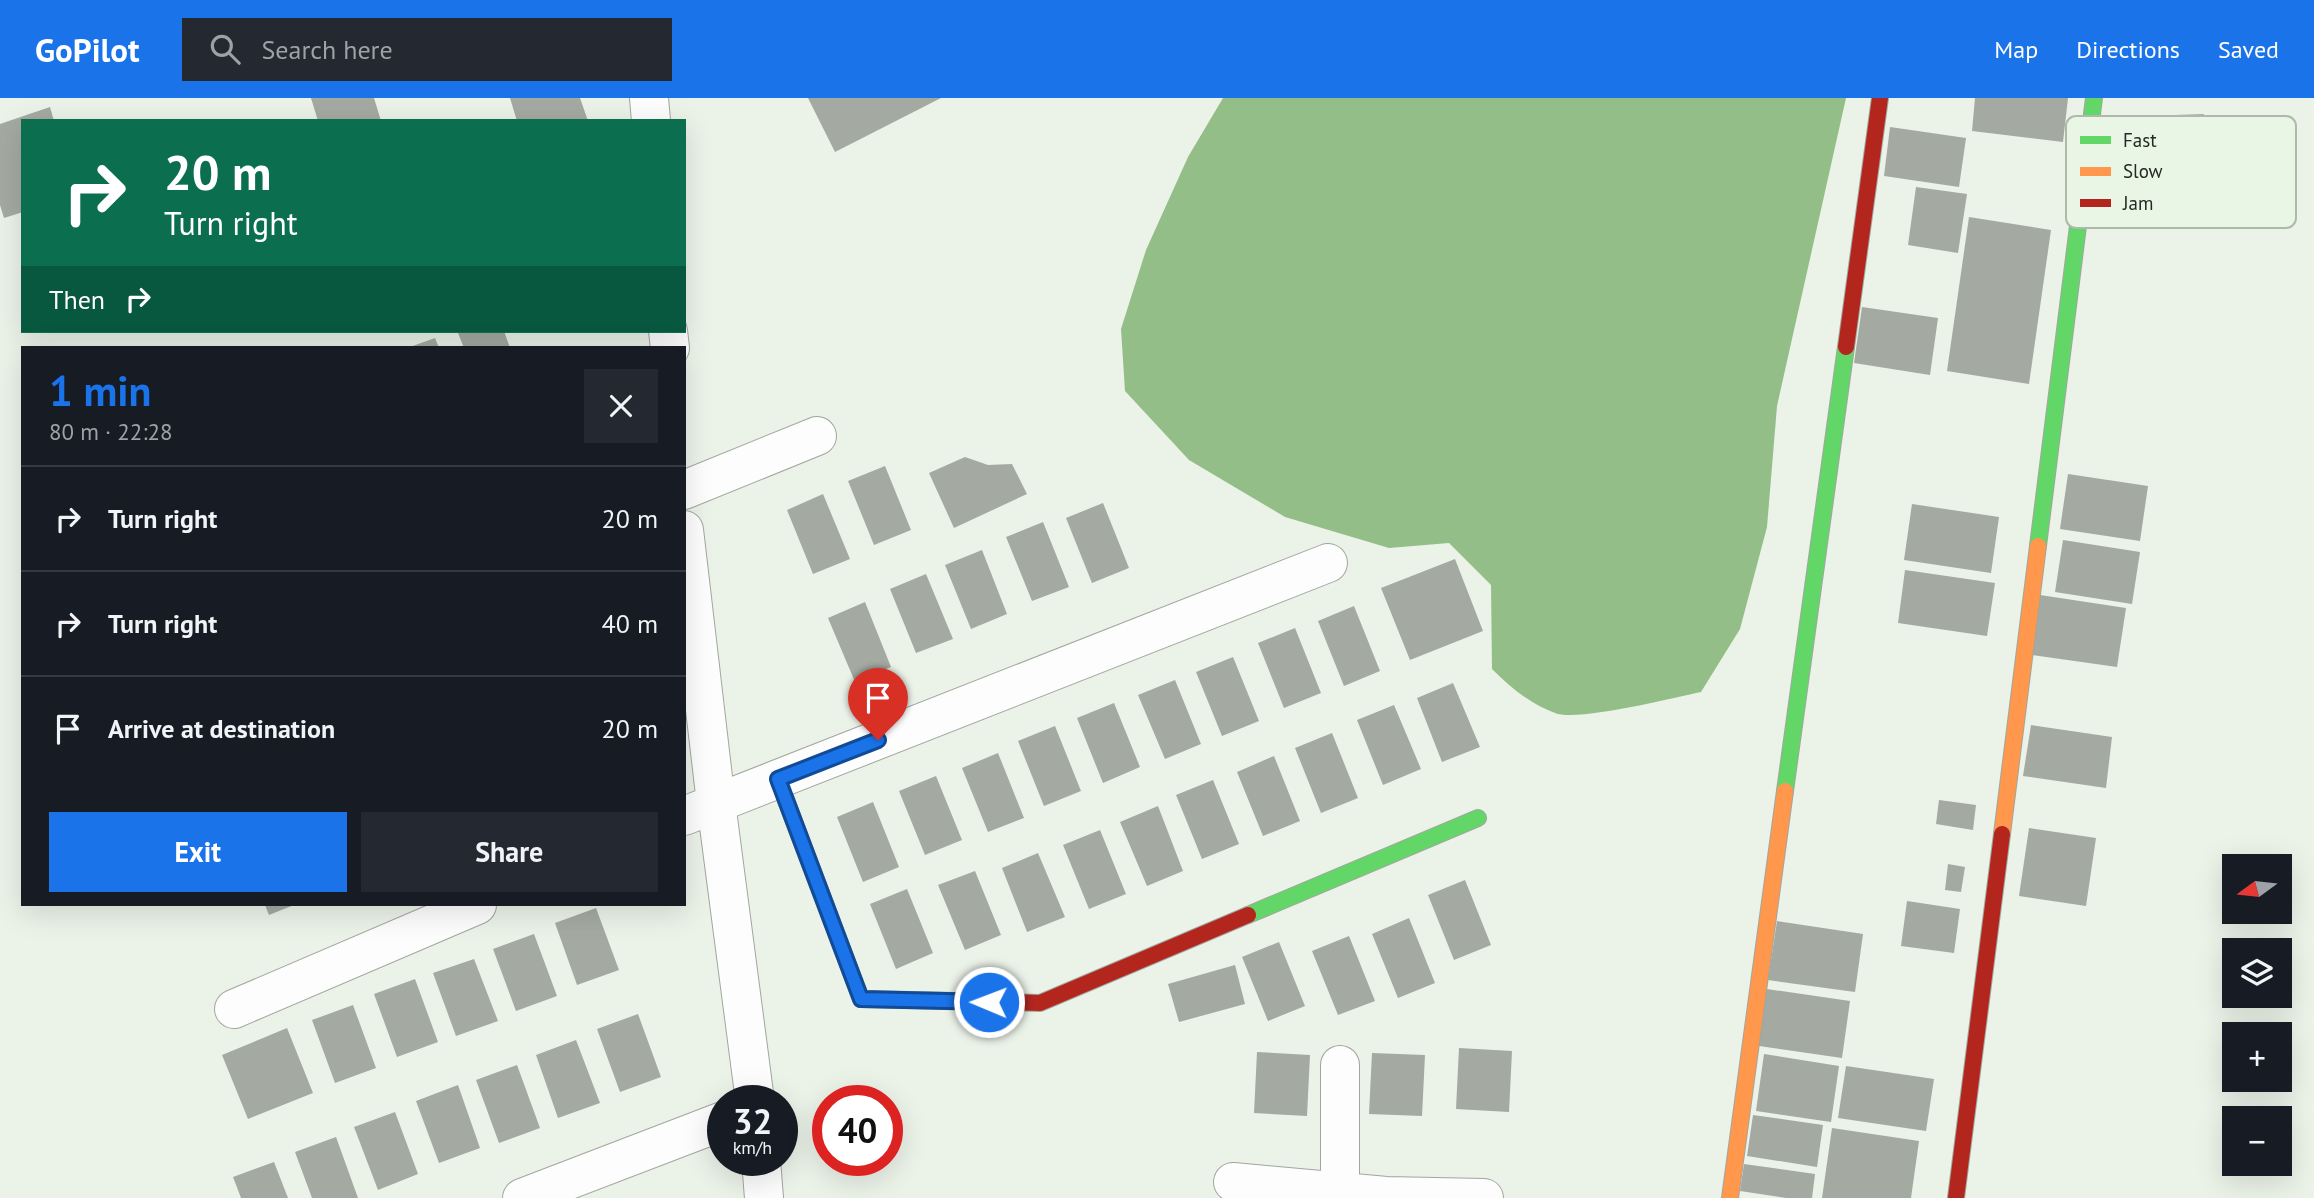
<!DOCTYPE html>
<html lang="en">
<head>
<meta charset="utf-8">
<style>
  body { margin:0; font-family:"PT Sans",sans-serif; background:#242831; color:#f1f3f6; height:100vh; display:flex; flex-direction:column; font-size:26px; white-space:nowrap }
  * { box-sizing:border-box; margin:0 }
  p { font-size:23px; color:#9ea1a6 }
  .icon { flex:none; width:38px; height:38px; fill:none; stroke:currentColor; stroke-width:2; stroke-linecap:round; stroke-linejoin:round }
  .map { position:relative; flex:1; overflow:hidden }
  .panel { position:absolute; left:21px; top:248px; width:665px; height:560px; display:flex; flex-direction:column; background:#171b24; border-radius:0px; box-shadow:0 7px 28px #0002 }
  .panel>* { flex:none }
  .hud { position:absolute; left:21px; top:21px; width:665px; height:214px; border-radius:0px; box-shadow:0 7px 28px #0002; background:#0b6e4f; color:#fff; overflow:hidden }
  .needle { width:46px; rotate:255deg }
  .fabs { position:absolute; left:2222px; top:756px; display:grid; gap:14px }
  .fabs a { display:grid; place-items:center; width:70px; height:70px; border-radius:0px; background:#171b24; box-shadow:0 7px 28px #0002; font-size:35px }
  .speed { position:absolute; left:707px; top:987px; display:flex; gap:14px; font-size:35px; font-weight:700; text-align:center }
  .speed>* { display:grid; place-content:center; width:91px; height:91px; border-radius:50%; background:#171b24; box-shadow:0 7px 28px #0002; line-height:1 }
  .speed small { font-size:18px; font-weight:400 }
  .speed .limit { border:10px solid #d22; background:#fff; color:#111 }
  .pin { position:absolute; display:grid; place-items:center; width:60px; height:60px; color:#fff; margin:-72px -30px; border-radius:50% 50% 50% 0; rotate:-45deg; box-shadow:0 0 7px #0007 }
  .pin .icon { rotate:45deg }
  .me { position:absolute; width:77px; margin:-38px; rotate:271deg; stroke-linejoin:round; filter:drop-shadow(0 0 5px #0008) }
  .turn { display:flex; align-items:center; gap:24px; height:147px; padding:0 28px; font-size:32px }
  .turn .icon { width:91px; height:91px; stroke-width:2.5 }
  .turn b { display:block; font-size:49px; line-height:60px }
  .then { display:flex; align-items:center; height:66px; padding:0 28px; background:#0003; gap:14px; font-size:26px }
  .round { display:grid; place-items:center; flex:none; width:74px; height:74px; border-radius:0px; background:#242831 }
  .overview { display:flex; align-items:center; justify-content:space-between; height:119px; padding:0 28px }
  h1 { font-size:42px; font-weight:800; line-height:52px; color:#1a73e8 }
  .button { display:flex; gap:14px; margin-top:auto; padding:14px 28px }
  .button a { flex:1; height:80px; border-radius:0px; background:#1a73e8; color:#fff; font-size:28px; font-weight:800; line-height:80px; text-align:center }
  .button a+a { background:#242831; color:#f1f3f6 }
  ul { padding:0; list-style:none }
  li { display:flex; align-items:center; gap:21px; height:105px; padding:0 28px; border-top:2px solid #363941 }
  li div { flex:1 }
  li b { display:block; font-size:26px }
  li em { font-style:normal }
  header { display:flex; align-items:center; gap:42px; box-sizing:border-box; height:98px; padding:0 35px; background:#1a73e8; color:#fff }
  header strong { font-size:33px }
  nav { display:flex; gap:38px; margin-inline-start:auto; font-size:24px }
  .search { width:490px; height:63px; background:#242831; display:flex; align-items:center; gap:18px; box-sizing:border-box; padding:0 24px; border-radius:0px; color:#9ea1a6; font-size:26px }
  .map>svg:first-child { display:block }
  .water { fill:#94be87 }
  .building { fill:#a4a9a2 }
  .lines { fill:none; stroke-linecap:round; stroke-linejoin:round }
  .street-casing { stroke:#a1a69f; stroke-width:40 }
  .fast-casing { stroke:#a1a69f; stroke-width:18 }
  .slow-casing { stroke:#a1a69f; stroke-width:18 }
  .jam-casing { stroke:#a1a69f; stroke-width:18 }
  .street { stroke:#fcfdfc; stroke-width:38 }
  .fast { stroke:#63d668; stroke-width:16 }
  .slow { stroke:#ff974d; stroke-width:16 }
  .jam { stroke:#b3261e; stroke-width:16 }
  .route-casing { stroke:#114b97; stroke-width:18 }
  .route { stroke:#1a73e8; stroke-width:12 }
  .key { fill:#e9f5e5; stroke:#aeb8ab; stroke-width:2 }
  .key-label { font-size:19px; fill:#252924 }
</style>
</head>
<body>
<header>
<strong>GoPilot</strong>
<div class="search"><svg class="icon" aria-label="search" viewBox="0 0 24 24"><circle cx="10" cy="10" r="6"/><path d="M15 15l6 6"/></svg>Search here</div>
<nav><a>Map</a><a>Directions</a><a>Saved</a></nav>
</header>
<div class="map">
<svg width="2314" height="1100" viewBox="0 0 2314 1100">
  <rect width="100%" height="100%" fill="#ebf2e8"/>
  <path class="water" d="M1223,0h623l-69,308 -10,121 -27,102 -39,63c-29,6 -124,30 -146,21 -25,-9 -45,-26 -63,-44l-1,-84 -42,-42 -60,5 -104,-31 -96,-57 -64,-69 -4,-62 25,-79 42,-93z"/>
  <path class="building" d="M311,0h63l7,23h-63z
    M510,0h70l8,23h-71z
    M808,0h133l-106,54z
    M1975,0h93l-5,44 -91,-11z
    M50,9l4,14h-31v91l-19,6 -4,-13v-81z
    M2204,16l2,52 -90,3 -1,-52z
    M1890,29l76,11 -7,49 -75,-11z
    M1916,89l51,7 -9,59 -50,-8z
    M1969,119l82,13 -22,154 -82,-13z
    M1862,209l76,11 -8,57 -76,-12z
    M465,233h39l6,17h-46l-6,-15z
    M435,240l4,10h-32z
    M965,359l23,8 24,-1 15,30 -73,34 -25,-55z
    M885,368l26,64 -37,15 -26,-64z
    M2068,376l80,12 -8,55 -80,-12z
    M823,396l27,65 -37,15 -26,-64z
    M1103,405l26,65 -37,15 -26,-65z
    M1912,406l87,13 -8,56 -87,-13z
    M1043,424l26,65 -37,14 -26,-64z
    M2063,442l77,12 -8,52 -77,-12z
    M982,452l25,64 -36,15 -26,-64z
    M1455,461l28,72 -73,29 -29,-72z
    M1905,472l90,13 -8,53 -89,-13z
    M926,476l27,65 -37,14 -26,-64z
    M2040,497l86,13 -9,59 -85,-12z
    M865,504l26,65 -36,15 -27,-64z
    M1354,508l26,65 -36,15 -26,-65z
    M1295,530l26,65 -37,15 -26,-65z
    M1233,559l26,64 -37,15 -26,-64z
    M1175,582l26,64 -36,15 -27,-64z
    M1453,585l27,64 -38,15 -25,-64z
    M1114,605l26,64 -37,16 -26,-65z
    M1394,607l27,64 -38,16 -26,-65z
    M2031,627l81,12 -6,51 -83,-12z
    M1055,628l26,65 -37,15 -26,-65z
    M1332,635l26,65 -37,15 -26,-65z
    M998,655l26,65 -36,14 -26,-64z
    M1274,658l26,65 -37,15 -26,-64z
    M936,678l26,64 -37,15 -26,-64z
    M1213,682l26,64 -37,15 -26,-64z
    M1939,702l37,5 -3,25 -37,-6z
    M873,704l26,65 -36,15 -26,-65z
    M1158,708l25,65 -36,15 -27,-64z
    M2029,730l67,10 -10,68 -67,-10z
    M1100,732l26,64 -37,15 -26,-64z
    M1038,755l27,64 -38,15 -25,-64z
    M1948,766l17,3 -4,25 -16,-2z
    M975,773l26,64 -36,15 -27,-65z
    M1465,782l26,65 -37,15 -26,-65z
    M907,791l26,64 -37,16 -26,-65z
    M1907,803l53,8 -6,44 -53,-7z
    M265,807h29l-25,10z
    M596,810l23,62 -42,15 -22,-62z
    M1409,820l26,65 -37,15 -26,-64z
    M1777,823l86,13 -8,58 -87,-12z
    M534,836l23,62 -41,15 -23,-62z
    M1349,838l26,65 -37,14 -26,-64z
    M1279,844l26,64 -37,15 -26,-64z
    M474,861l24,62 -42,15 -23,-63z
    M1235,867l10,39 -66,18 -11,-38z
    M415,881l23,63 -41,15 -23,-63z
    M1760,890l90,13 -8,57 -90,-13z
    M353,907l23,63 -41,15 -23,-63z
    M638,916l23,63 -41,15 -23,-63z
    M287,930l26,65 -65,26 -26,-64z
    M576,942l24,63 -42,15 -22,-63z
    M1459,950l53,3 -3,61 -53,-3z
    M1257,954l53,3 -3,61 -53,-3z
    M1372,955l53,2 -3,61 -53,-2z
    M1764,956l75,12 -8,56 -75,-11z
    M517,967l23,63 -41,15 -23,-63z
    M1846,968l88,13 -8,52 -88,-13z
    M458,987l22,63 -41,15 -23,-62z
    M395,1014l23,62 -40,16 -24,-63z
    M1753,1017l70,10 -6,42 -70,-11z
    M1832,1030l87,13 -8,57h-89z
    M336,1039l22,61h-46l-17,-46z
    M274,1064l14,36h-47l-8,-21z
    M1744,1066l71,10 -3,24h-26l-46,-7z"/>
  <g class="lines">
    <defs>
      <path id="street" d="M649,0l2,23
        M668,233l2,17
        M684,392l133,-54
        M684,432l32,273 39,298
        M684,718l644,-253
        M234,911l243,-104
        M761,1062l3,38
        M1233,1084l153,14 98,2
        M1340,1093v-126
        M522,1100l201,-77"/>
      <path id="fast" d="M2038,448l56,-448
        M778,681l83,220 142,3
        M1785,693l61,-444
        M1248,817l230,-97"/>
      <path id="slow" d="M2002,736l36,-288
        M1730,1100l55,-407"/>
      <path id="jam" d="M1846,249l34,-249
        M1003,904l37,1 208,-88
        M1956,1100l46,-364"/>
    </defs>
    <use href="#street" class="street-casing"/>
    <use href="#fast" class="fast-casing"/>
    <use href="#slow" class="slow-casing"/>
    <use href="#jam" class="jam-casing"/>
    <use href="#street" class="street"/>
    <use href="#fast" class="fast"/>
    <use href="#slow" class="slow"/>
    <use href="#jam" class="jam"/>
  </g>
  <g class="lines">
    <defs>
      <path id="route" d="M878,642l-100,39 83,220 128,3"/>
    </defs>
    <use href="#route" class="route-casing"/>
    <use href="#route" class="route"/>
  </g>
  <rect x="2066" y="18" width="230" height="112" rx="10" class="key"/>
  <rect x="2080" y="38" width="31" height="8" fill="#63d668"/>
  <rect x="2080" y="69" width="31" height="9" fill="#ff974d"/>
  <rect x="2080" y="101" width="31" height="8" fill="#b3261e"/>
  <g class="key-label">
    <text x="2123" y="49">Fast</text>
    <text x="2123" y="80">Slow</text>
    <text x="2123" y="112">Jam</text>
  </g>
</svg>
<div class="fabs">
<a><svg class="needle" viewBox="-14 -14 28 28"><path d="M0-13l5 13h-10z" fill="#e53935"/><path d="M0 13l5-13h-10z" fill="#9ea1a6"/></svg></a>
<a><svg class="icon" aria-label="layers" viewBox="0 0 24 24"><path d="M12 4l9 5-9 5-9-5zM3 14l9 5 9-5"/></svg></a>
<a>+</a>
<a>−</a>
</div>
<div class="speed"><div>32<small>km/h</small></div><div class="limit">40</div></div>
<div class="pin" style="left:878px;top:642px;background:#d93025"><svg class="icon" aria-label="arrive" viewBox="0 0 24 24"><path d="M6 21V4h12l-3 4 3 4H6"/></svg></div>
<svg class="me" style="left:989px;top:904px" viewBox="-20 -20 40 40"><circle r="17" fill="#1a73e8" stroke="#fff" stroke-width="3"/><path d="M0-11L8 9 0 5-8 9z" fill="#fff"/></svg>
<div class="hud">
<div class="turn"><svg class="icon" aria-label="right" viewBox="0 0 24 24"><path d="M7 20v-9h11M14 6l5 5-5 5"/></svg><div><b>20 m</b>Turn right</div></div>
<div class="then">Then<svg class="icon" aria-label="right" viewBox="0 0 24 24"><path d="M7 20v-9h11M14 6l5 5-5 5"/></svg></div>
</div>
<section class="panel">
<div class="overview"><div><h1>1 min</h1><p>80 m · 22:28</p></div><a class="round"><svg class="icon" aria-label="close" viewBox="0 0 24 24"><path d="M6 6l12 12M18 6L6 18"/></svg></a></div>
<ul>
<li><svg class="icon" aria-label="right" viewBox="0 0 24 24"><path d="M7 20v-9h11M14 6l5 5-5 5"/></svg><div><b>Turn right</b></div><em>20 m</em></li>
<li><svg class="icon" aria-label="right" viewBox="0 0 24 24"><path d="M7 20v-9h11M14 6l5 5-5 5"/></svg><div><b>Turn right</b></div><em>40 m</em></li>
<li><svg class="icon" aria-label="arrive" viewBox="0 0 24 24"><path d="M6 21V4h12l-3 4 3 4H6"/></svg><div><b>Arrive at destination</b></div><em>20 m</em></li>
</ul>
<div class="button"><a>Exit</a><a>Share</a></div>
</section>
</div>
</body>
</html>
